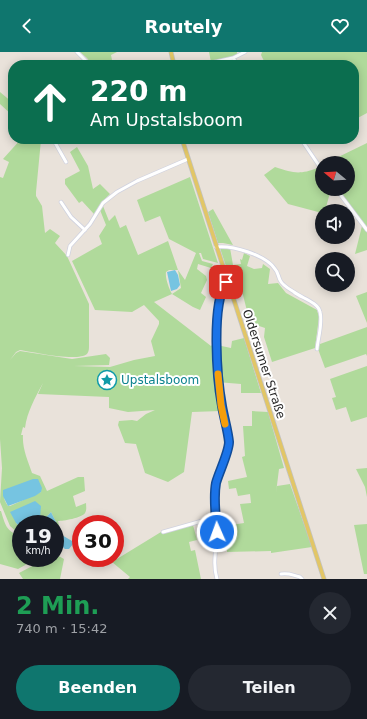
<!DOCTYPE html>
<html lang="de">
<head>
<meta charset="utf-8">
<style>
  body { margin:0; font-family:"DejaVu Sans",sans-serif; background:#242831; color:#f1f3f6; height:100vh; display:flex; flex-direction:column; font-size:15px; white-space:nowrap }
  * { box-sizing:border-box; margin:0 }
  p { font-size:13px; color:#9ea1a6 }
  .icon { flex:none; width:22px; height:22px; fill:none; stroke:currentColor; stroke-width:2; stroke-linecap:round; stroke-linejoin:round }
  .map { position:relative; height:527px; overflow:hidden }
  .sheet { display:flex; flex-direction:column; background:#171b24; flex:1 }
  .sheet>* { flex:none }
  .guide { position:absolute; left:8px; top:8px; width:351px; height:84px; border-radius:16px; box-shadow:0 2px 10px #0003; background:#0b6e4f; color:#fff; overflow:hidden }
  .needle { width:26px; rotate:288deg }
  .buttons { position:absolute; left:315px; top:104px; display:grid; gap:8px }
  .buttons a { display:grid; place-items:center; width:40px; height:40px; border-radius:50%; background:#171b24; box-shadow:0 2px 10px #0003; font-size:20px }
  .speed { position:absolute; left:12px; top:463px; display:flex; gap:8px; font-size:20px; font-weight:700; text-align:center }
  .speed>* { display:grid; place-content:center; width:52px; height:52px; border-radius:50%; background:#171b24; box-shadow:0 2px 10px #0003; line-height:1 }
  .speed small { font-size:10px; font-weight:400 }
  .speed .limit { border:6px solid #d22; background:#fff; color:#111 }
  .pin { position:absolute; display:grid; place-items:center; width:34px; height:34px; color:#fff; margin:-17px; border-radius:8px; box-shadow:0 2px 6px #0006 }
  .me { position:absolute; width:44px; margin:-22px; rotate:358deg; stroke-linejoin:round; filter:drop-shadow(0 0 3px #0008) }
  .turn { display:flex; align-items:center; gap:14px; height:84px; padding:0 16px; font-size:18px }
  .turn .icon { width:52px; height:52px; stroke-width:2.5 }
  .turn b { display:block; font-size:28px; line-height:34px }
  .round { display:grid; place-items:center; flex:none; width:42px; height:42px; border-radius:21px; background:#242831 }
  .head { display:flex; align-items:center; justify-content:space-between; height:68px; padding:0 16px }
  h1 { font-size:24px; font-weight:700; line-height:30px; color:#1e9e55 }
  .button { display:flex; gap:8px; margin-top:auto; padding:8px 16px }
  .button a { flex:1; height:46px; border-radius:24px; background:#0f766e; color:#fff; font-size:16px; font-weight:700; line-height:46px; text-align:center }
  .button a+a { background:#242831; color:#f1f3f6 }
  header { display:flex; justify-content:space-between; align-items:center; height:52px; padding:0 16px; background:#0f766e; color:#fff; font-size:18px; font-weight:700 }
  .map>svg:first-child { display:block }
  .green { fill:#b0da9b; fill-rule:evenodd }
  .water { fill:#76c4e1 }
  .lines { fill:none; stroke-linecap:round; stroke-linejoin:round }
  .minor-casing { stroke:#d0d2df; stroke-width:4.5 }
  .major-casing { stroke:#c3c3c3; stroke-width:5 }
  .minor { stroke:#fff; stroke-width:3 }
  .major { stroke:#e2c666; stroke-width:3.5 }
  .route-casing { stroke:#114b97; stroke-width:10 }
  .route { stroke:#1a73e8; stroke-width:7 }
  .slow { stroke:#f59e0b; stroke-width:7 }
  .labels { text-anchor:middle; dominant-baseline:central; stroke-width:4; stroke-linejoin:round; paint-order:stroke }
  .street-label { font-size:12px; fill:#272727; stroke:#fff }
  .culture-label { font-size:12px; fill:#0d838f; stroke:#fff; text-anchor:start }
</style>
</head>
<body>
<header><svg class="icon" aria-label="back" viewBox="0 0 24 24"><path d="M15 5l-7 7 7 7"/></svg>Routely<svg class="icon" aria-label="heart" viewBox="0 0 24 24"><path d="M12 20l-8-8c-3-5 5-10 8-4 3-6 11-1 8 4z"/></svg></header>
<div class="map">
<svg width="367" height="527" viewBox="0 0 367 527">
  <rect width="100%" height="100%" fill="#e9e2da"/>
  <path class="green" d="M80,0h37l-6,3 2,10h-21l-5,-7z
    M209,0h28v3l-26,7z
    M262,0h105v61l-13,7v-55h-88l-5,-10z
    M0,40l13,11v13l-13,-12z
    M21,87l20,1 -5,52v4l6,10 3,27 5,-4 10,7 -5,7 12,13 22,48v41c0,4 0,6 -2,9 -10,8 -54,-2 -67,-4l-4,2 -6,8 6,-7 4,-2 52,8 34,-5 4,4 -1,7 -35,1 36,1 24,-7 21,-4 -4,-15 8,-17v-3l-15,-16 -12,7 -37,-2 -23,-49 30,-17 -3,-8 7,-11 -6,-15 3,-4 6,15 6,-6 5,13 6,-3 12,30 30,-14 10,29h-9l-3,2c-1,6 3,17 6,22l9,-6 -3,-18 7,10 11,-27 -27,-14 -9,-23 -15,6 -8,-22 53,-23 28,86 -15,-4 -2,-6h-2l3,8 11,3 -2,4 -13,-4 -1,5 9,7 1,4 -6,13 5,4 -6,13 -7,-3 -21,-13 -18,8 57,44 1,-1v-1l19,4 1,-7 12,-3 17,55h-20v-9l-24,-2 4,29 -29,1 -8,60 -16,10 -23,-9 -9,-29 -11,-1 -7,-18 1,-4 13,-1 5,1 9,-7 9,-4 -27,2 -19,-4v-11l-71,-3 5,-11c-8,15 -16,29 -18,45l-2,-1 -2,8h2c-1,13 5,26 9,38l8,3 7,15 31,-14h6l1,14 -12,5 3,11 10,-4c0,3 1,7 -1,10 -3,5 -22,8 -27,8l1,4 -4,5 3,-4 -7,-14 -11,12h-6l6,-5v-4l-24,8 5,4v5h-4l-7,-6 -10,-24 2,-34 -2,-29v-262l3,1 6,-16 -6,-3zM4,438l37,2 -31,14h-2c-4,-5 -5,-10 -4,-16z
    M367,91v86l-30,-40h11v-26h-22z
    M77,95l11,19 5,23 7,-5 10,10 -8,8 -8,12 -12,-13 -3,2 -14,-19v-5l15,-8 -10,-19z
    M275,115c19,6 23,8 43,1l4,5v16h9l-6,22h-3v2l-34,-9 -24,-29z
    M213,157l20,36 -10,-2h-5l-10,-31z
    M362,174l5,6v18l-12,4z
    M220,196h10l3,17 8,-1 -1,-5 2,1 2,-7 6,3 -3,10 7,3 8,-1 1,-4 7,5 -2,15 10,-1 8,10 31,17 2,7 -4,31 -43,14 -8,-25 1,-9 -15,-5 -8,-32 -3,-1 -3,7z
    M367,240v31l-11,-27z
    M367,275v29l-1,-2 -41,14 -7,-19 2,-5z
    M367,314v51l-16,5 -5,-15 -10,3 -4,-12 4,-1 -6,-18z
    M252,359l16,1 16,56 -5,1 -3,24 1,-7 13,-2 22,63 -41,6v-2l-44,1v-6l5,-1v-8h-14v-10l26,-4 -4,-19 11,-1 -1,-9 -12,2 -2,-8 -7,1 -1,-8 19,-4 -5,-20 3,-1 -2,-30h9z
    M367,416v29l-2,-10 -9,-18z
    M0,459h1c4,13 5,21 20,25v22h17l-20,11 -18,-5z
    M367,472v50h-3l-10,-49z
    M193,473l4,15 -8,2 2,9 4,-1 6,29h-73l2,-2 -18,-15 49,-30 2,2z
    M55,502l9,5 -4,20h-37l-4,-6 21,-11 4,-4h11z"/>
  <path class="water" d="M175,218l3,5 2,10 -3,4 -6,2 -4,-19z
    M33,427h5l4,9 -1,4 -6,4 -27,10 -5,-10v-6z
    M35,449l6,5 -1,13 -6,5h-13l-1,3 -4,-4 -6,-11z
    M51,460l7,14 -3,2v-4h-15z
    M60,482l12,7 1,3 -4,5h-4l-10,-9z"/>
  <g class="lines">
    <defs>
      <path id="minor" d="M77,0l13,13
        M233,6l5,7
        M167,13l7,-3
        M201,13l32,-7 12,-6
        M53,87l13,23
        M301,87l21,31
        M336,137l31,41
        M61,150l10,15 14,13
        M216,195c16,-2 50,8 59,22 3,3 3,7 5,11 2,5 9,9 14,12 7,6 24,10 26,20 3,11 -2,26 -3,37
        M68,203l2,-9 20,-22 13,-21 14,-11 20,-11 51,-22
        M163,480l53,-15
        M281,522c10,-1 10,1 19,3l2,2
        M217,527c-5,-16 0,-32 0,-49 -1,-14 -4,-31 -1,-45 2,-12 14,-35 13,-44 -2,-12 -6,-24 -8,-36 -3,-24 -11,-107 6,-123"/>
      <path id="major" d="M171,0l3,13
        M182,87l142,440"/>
    </defs>
    <use href="#minor" class="minor-casing"/>
    <use href="#major" class="major-casing"/>
    <use href="#minor" class="minor"/>
    <use href="#major" class="major"/>
  </g>
  <g class="lines">
    <defs>
      <path id="route" d="M217,480c-1,-16 -4,-33 -1,-49 3,-11 13,-31 13,-41 -1,-11 -5,-24 -7,-36 -5,-27 -11,-100 4,-124"/>
    </defs>
    <use href="#route" class="route-casing"/>
    <use href="#route" class="route"/>
    <path class="slow" d="M218,322l3,31 4,19"/>
  </g>
  <defs>
    <symbol id="sight-ring" viewBox="-11 -11 22 22"><circle r="9.5" fill="#fff" stroke="#0f9aa8" stroke-width="1.5"/><path d="M0-6L1.8-2.2L6-1.7L2.9 1.2L3.7 5.4L0 3.3L-3.7 5.4L-2.9 1.2L-6-1.7L-1.8-2.2Z" fill="#0f9aa8"/></symbol>
  </defs>
  <g fill-rule="evenodd">
    <use href="#sight-ring" x="96" y="317" width="22" height="22"/>
  </g>
  <g class="labels">
    <g class="street-label">
      <text transform="translate(264 312) rotate(72)">Oldersumer Straße</text>
    </g>
    <g class="culture-label">
      <text x="121" y="328">Upstalsboom</text>
    </g>
  </g>
</svg>
<div class="buttons">
<a><svg class="needle" viewBox="-14 -14 28 28"><path d="M0-13l5 13h-10z" fill="#e53935"/><path d="M0 13l5-13h-10z" fill="#9ea1a6"/></svg></a>
<a><svg class="icon" aria-label="sound" viewBox="0 0 24 24"><path d="M4 9h4l5-4v14l-5-4H4zM17 9q2 3 0 6"/></svg></a>
<a><svg class="icon" aria-label="search" viewBox="0 0 24 24"><circle cx="10" cy="10" r="6"/><path d="M15 15l6 6"/></svg></a>
</div>
<div class="speed"><div>19<small>km/h</small></div><div class="limit">30</div></div>
<div class="pin" style="left:226px;top:230px;background:#d93025"><svg class="icon" aria-label="arrive" viewBox="0 0 24 24"><path d="M6 21V4h12l-3 4 3 4H6"/></svg></div>
<svg class="me" style="left:217px;top:480px" viewBox="-20 -20 40 40"><circle r="17" fill="#1a73e8" stroke="#fff" stroke-width="3"/><path d="M0-11L8 9 0 5-8 9z" fill="#fff"/></svg>
<div class="guide">
<div class="turn"><svg class="icon" aria-label="ahead" viewBox="0 0 24 24"><path d="M12 20V5M6 11l6-6 6 6"/></svg><div><b>220 m</b>Am Upstalsboom</div></div>
</div>
</div>
<section class="sheet">
<div class="head"><div><h1>2 Min.</h1><p>740 m · 15:42</p></div><a class="round"><svg class="icon" aria-label="close" viewBox="0 0 24 24"><path d="M6 6l12 12M18 6L6 18"/></svg></a></div>
<div class="button"><a>Beenden</a><a>Teilen</a></div>
</section>
</body>
</html>
